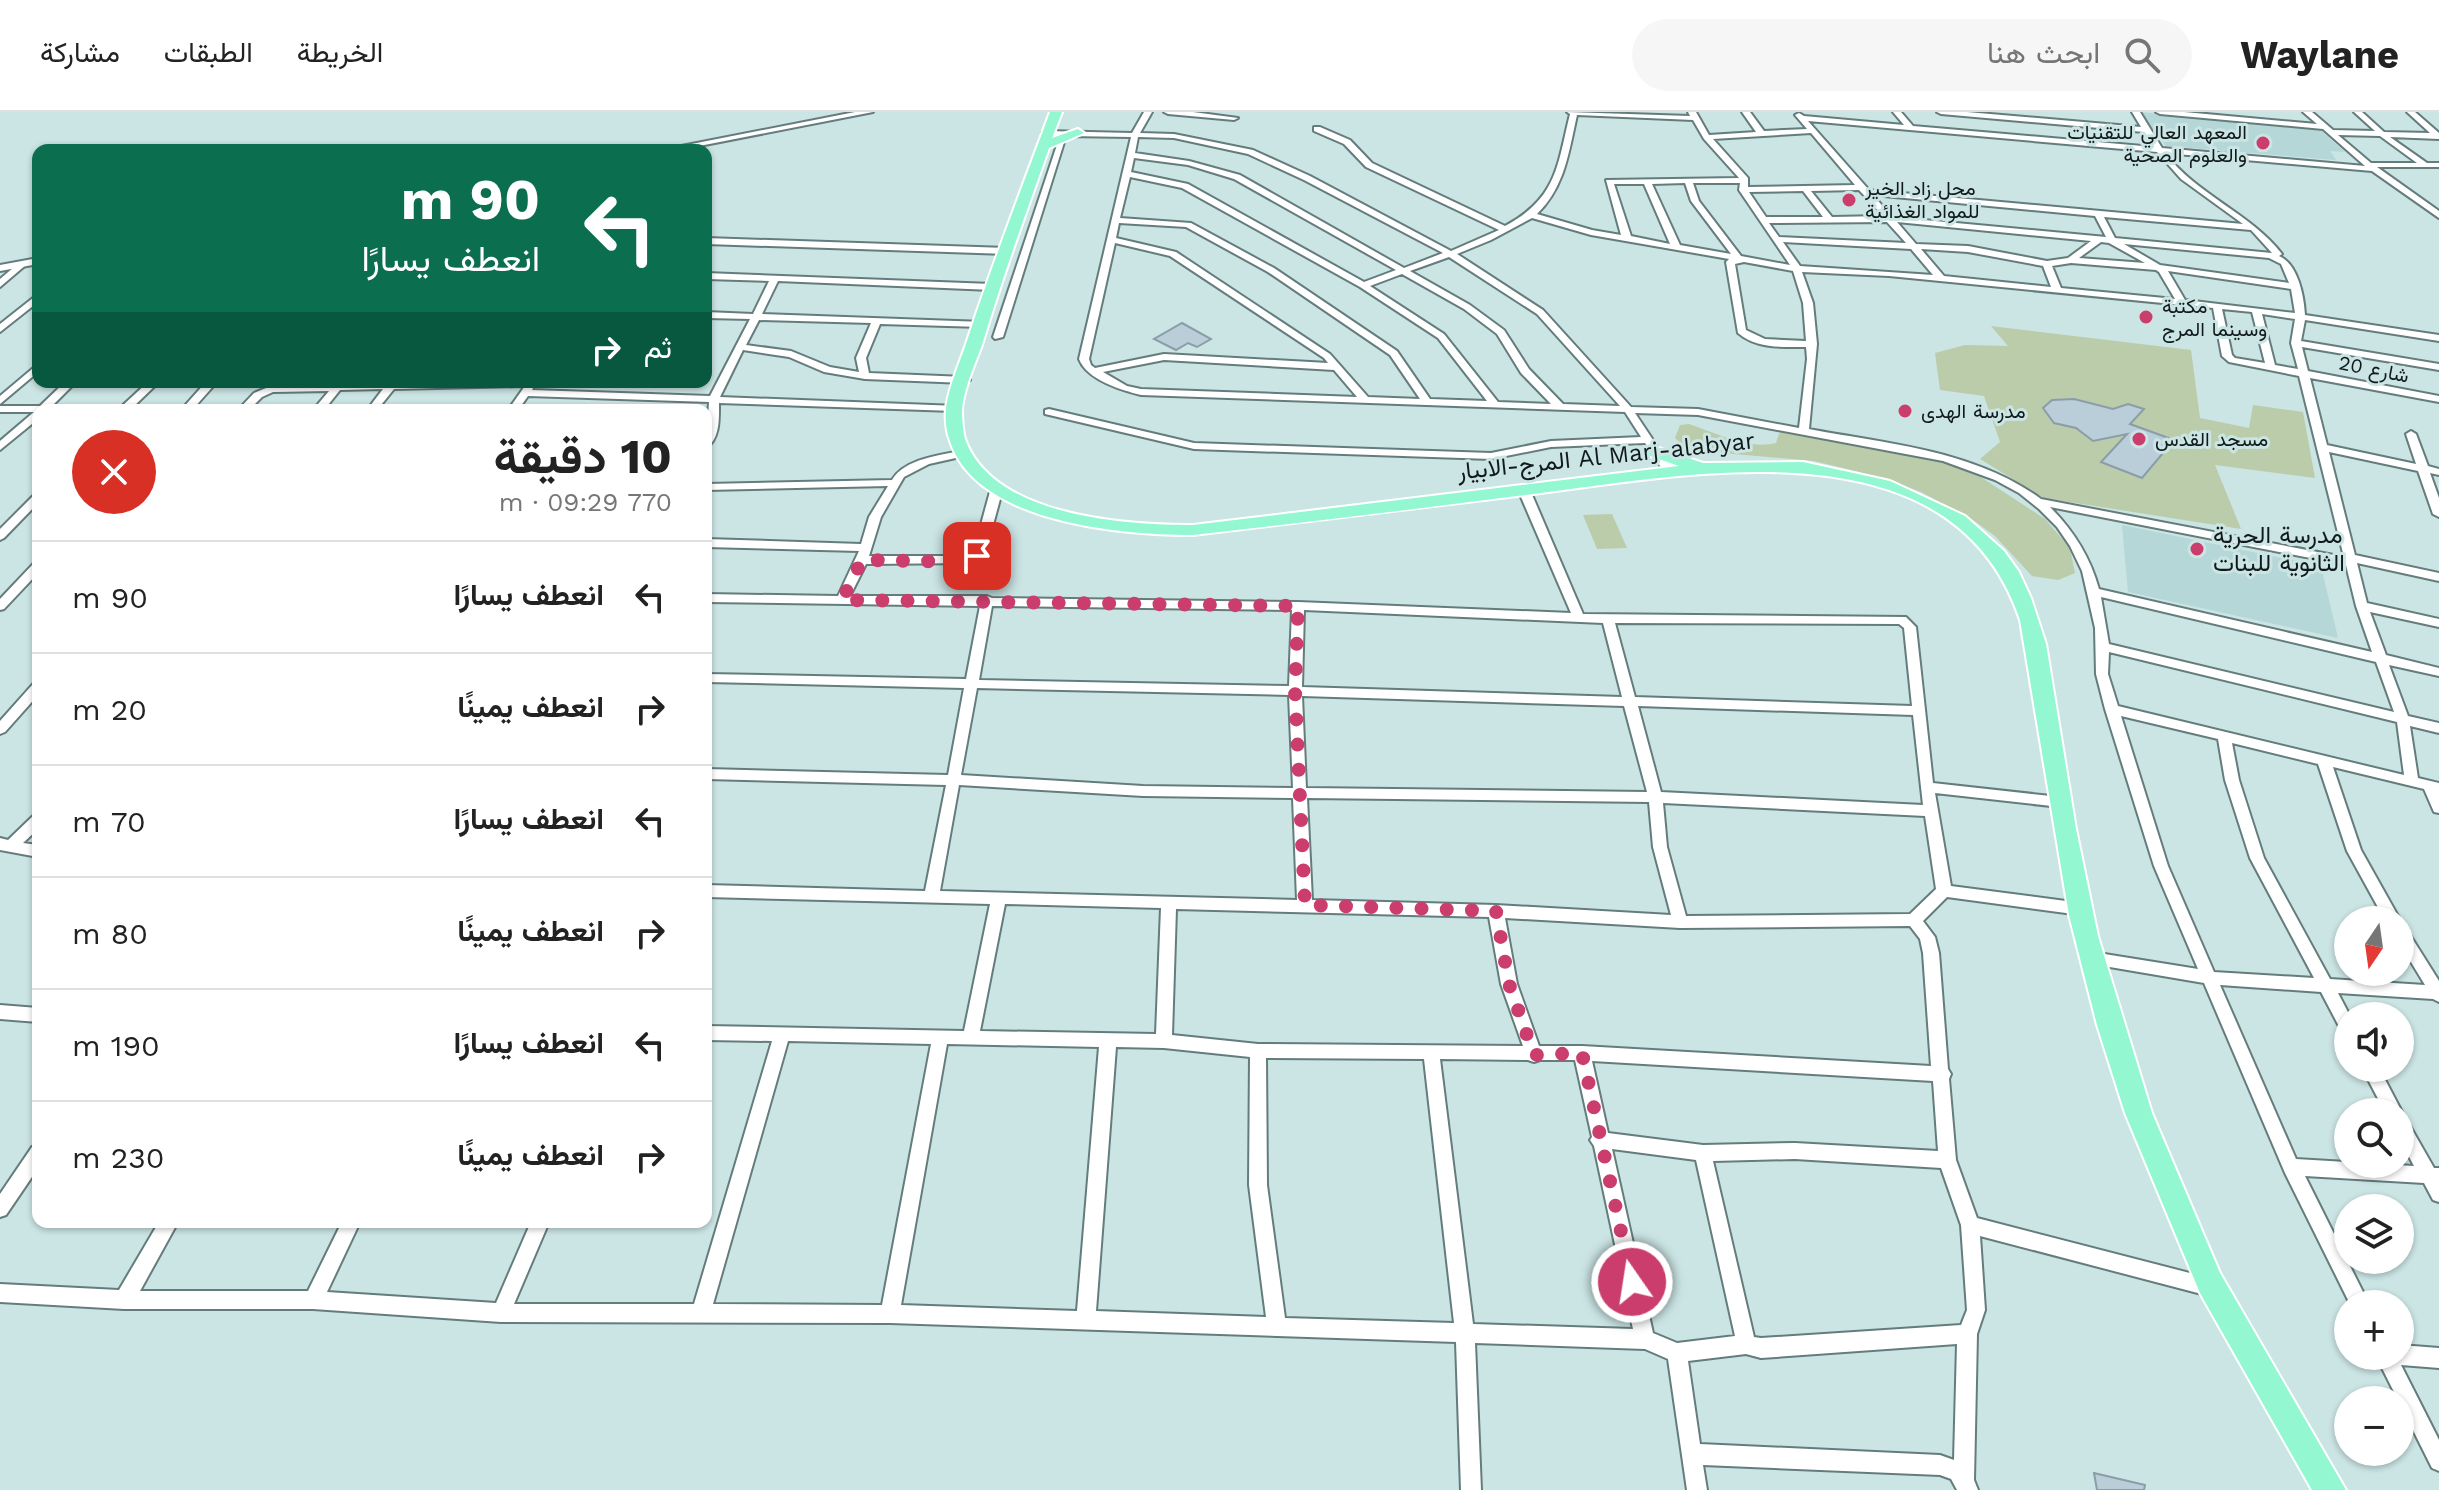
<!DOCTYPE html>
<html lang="ar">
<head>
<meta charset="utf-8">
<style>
  body { margin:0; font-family:"Work Sans",Vazirmatn,sans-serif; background:#f6f6f6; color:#222; direction:rtl; height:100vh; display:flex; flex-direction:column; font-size:30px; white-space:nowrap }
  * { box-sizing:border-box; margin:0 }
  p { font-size:26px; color:#767676 }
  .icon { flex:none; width:44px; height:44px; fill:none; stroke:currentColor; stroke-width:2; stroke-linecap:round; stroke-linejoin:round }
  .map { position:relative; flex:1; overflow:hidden; direction:ltr }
  .sheet { position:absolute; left:32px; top:292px; width:680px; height:824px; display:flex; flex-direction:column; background:#fff; border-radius:16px; box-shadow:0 2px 6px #0004; direction:rtl }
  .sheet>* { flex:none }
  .banner { position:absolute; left:32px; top:32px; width:680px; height:244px; border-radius:16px; box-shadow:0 2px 6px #0004; direction:rtl; background:#0b6e4f; color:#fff; overflow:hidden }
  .needle { width:52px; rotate:193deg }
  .controls { position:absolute; left:2334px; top:794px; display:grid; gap:16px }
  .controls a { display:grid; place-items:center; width:80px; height:80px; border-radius:50%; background:#fff; box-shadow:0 2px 6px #0004; font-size:40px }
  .pin { position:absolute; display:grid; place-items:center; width:68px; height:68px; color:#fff; margin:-34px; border-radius:16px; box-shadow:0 4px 12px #0006 }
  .me { position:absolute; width:88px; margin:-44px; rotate:347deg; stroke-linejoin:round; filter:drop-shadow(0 0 6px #0008) }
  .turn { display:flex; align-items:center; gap:28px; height:168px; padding:0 40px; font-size:36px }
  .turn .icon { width:104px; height:104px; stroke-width:2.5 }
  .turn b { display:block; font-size:56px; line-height:68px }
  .then { display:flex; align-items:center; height:76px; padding:0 40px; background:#0003; gap:16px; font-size:30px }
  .round { display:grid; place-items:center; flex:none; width:84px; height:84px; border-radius:42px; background:#f6f6f6 }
  .headline { display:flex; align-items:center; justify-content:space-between; height:136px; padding:0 40px }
  h1 { font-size:48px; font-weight:700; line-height:60px }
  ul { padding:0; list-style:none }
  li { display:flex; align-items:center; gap:24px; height:112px; padding:0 40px; border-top:2px solid #e0e0e0 }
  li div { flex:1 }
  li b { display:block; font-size:30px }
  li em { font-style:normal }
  header { display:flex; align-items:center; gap:48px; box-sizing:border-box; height:112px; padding:0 40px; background:#fff; border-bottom:2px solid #e0e0e0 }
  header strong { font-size:38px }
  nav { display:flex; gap:44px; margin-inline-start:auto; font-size:28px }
  .search { width:560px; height:72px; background:#f6f6f6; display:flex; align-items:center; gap:20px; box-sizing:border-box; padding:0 28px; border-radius:44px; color:#767676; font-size:30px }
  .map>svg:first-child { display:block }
  .built { fill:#b5d7d7 }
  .green { fill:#bca }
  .building { fill:#b9ced8; stroke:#8a9da8; stroke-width:2 }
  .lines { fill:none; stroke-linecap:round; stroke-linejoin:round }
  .minor-casing { stroke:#657c7c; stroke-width:4 }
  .tertiary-casing { stroke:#657c7c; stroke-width:4 }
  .primary-casing { stroke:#fff; stroke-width:4 }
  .minor { fill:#fff; fill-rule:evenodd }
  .tertiary { fill:#fff; fill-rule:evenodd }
  .primary { fill:#93f8d1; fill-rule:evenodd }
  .route { stroke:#ca3d6c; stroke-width:14; stroke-dasharray:0 25.2 }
  .poi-dot { fill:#ca3d6c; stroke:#cbe4e4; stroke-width:3 }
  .labels { text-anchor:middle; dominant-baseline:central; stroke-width:6; stroke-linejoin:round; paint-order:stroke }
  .far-poi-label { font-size:20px; fill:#111a1a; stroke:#cbe4e4; text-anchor:start }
  .far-street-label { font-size:20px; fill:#111a1a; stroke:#cbe4e4 }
  .street-label { font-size:24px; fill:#111a1a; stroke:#cbe4e4 }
  .poi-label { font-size:24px; fill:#111a1a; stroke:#cbe4e4; text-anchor:start }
</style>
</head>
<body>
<header>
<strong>Waylane</strong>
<div class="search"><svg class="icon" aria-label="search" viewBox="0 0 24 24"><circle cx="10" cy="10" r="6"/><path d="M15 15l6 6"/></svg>ابحث هنا</div>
<nav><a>الخريطة</a><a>الطبقات</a><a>مشاركة</a></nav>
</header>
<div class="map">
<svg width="2439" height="1378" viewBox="0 0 2439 1378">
  <rect width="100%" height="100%" fill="#cbe4e4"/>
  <path class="built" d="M2140,0l180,18 25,22 -15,-1 6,9 -170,-14z
    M2122,413l199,41 17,72 -210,-46z"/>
  <path class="green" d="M1991,214l200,24 9,68 49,10 4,-23 50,7 12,66 -100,-13 26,64 -197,-31 -64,-39 20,-17 -16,-46 -44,-6 -5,-37 30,-8 43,1z
    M1689,312c27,9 59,26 87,19l4,-12 7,-1 146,28 34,10 78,51 25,29 5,25 -17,7 -26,-4 -37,-40 -22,-16 -52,-28 -37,-14 -70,-17 -126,-11 -13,-12 5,-13z
    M1612,402l15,34 -30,1 -14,-34z"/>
  <path class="building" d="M1182,211l29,16 -14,8 -9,-4 -12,7 -22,-11z
    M2074,287l39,10 15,-5 16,5 -14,15 44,16 -32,38 -41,-16 26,-28 -34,7 -17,-13 -22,-5 -11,-15 9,-8z
    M2094,1361l51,12 -1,5h-47z"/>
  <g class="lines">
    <defs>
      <path id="minor" d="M1144,0h8l-12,21 34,1 79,16 57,26 141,75 48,-21 -133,-63 -22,-23 -30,-13v-4h6l30,13 22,23 133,63c52,-28 52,-59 65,-112l-3,-2 123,4 -2,-4h8l13,23 47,-3 -14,-20h8l14,19 43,-2 -12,-14 4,-2 5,3 100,9 -11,-13h8l12,14 241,21 -10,-15 -203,-18 -4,-2h30l174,15 -9,-15h8l22,36 203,18 -42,-37 -163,-15 -4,-2h28l133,12 -14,-12h9l21,18 42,1 -21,-19h8l22,20 46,1 -23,-21h8l24,21v6l-49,-2 37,26h12v4h-62l62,44v7l-67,-47 -207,-18c32,42 85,60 117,101l-3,2c19,8 25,40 26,59l134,20v6l-134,-21 -4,21 138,23v6l-137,-23 6,24 131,25v6l-129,-24 17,67 89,19 -10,-30 5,-3 5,3 12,32 11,3v6l-9,-2 9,25v19l-6,-3 -15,-43 -89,-19 26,103 84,18v8l-82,-18 10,40 72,16v8l-69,-15 16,43 53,13v8l-50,-11 19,51 31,7v10l-29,-7 8,52 21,5v30l-5,-1 -10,-23 -91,-22 28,83 37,66 3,4 -1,1 -15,-1 -38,-69 -29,-87 -86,-21 7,37 25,78 66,121 95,6 -25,-41v-19l5,2 34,54v21l-6,-3 -95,-6 12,23h-2v18l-6,-2 -21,-40 -101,-7 76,174 118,7 -14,-26v-28h-15l-23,-44h17l23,44 -2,4 6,3 28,49h5v34l-6,-2 -9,-17 -119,-7 64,128h-19l-65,-131 -81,-190 -112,-19 -5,-2 -3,-4 3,-4 5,-2 106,17 -44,-103 -49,-157 -9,-35 -1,-46 -13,-57 -12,-25 -13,-19 -18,-18 -20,-16 -24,-13 -52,-19 -245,-46 -63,-2 40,60 -5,3 -4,-1 -21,-32 -94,4 -60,12 -297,-10 -149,-35v-4l4,-1 145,34 297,10 60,-12 90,-4 -16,-25 -484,-17c-20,-5 -54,-15 -62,-36l52,-222 -65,-1 -63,201 -8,2 -2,-2 67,-201 -18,-3 4,-2 86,2zM1577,3l116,5 11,19 35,39 -133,2 15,55 -29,-5 -55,-16c28,-27 32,-63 40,-99zM1808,9l349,31 24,27 62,45 -374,-34zM1811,21l44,52 -107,2v-9l-35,-39zM2338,23l42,1 37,27h-46zM1138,25l36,1 74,16 56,26 139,73 -39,15 -164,-93 -51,-14 -54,-8zM1134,46l54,7 46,14 162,91 -32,12 -176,-98 -57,-12zM1130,65l52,11 178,99 78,51 49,63 -57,-2 -33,-48 -123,-83 -83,-45 -71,-5zM1685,71l6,18 40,53 -51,-9 -28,-61zM1693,71h47l-1,7 51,75 -49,-9 -42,-55zM1614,72h30l26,60 -39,-8zM1859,78l24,26 -51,1 -21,-26zM1803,79l20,26h-57l-17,-25zM1873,83l222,21 11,21 -214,-20zM2104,105l147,13 21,23 -157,-15zM1532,106l59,17 138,24 -3,3 12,71c19,16 44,14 68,14l1,12 -8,69 -101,-19 -67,-2 -88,-97 -86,-56 34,-14zM1887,110l19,21 -127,-6 -10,-14zM1897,110l194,19 -23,17 -21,3 -79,-15 -52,-2zM1119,111l67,4 82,45 122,83 30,44 -52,-2 -38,-43 -154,-102 -60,-14zM1783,130l128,7 22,26 -133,-9zM2101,130l8,1 36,20 -66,-5zM1115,131l55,13 154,102 4,5 -164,-9 -69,14 -4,-3 -2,-6zM2124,132l145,14 12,6 8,19 -129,-18zM1921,137l47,3 75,14 8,21 -107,-11zM1449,145l88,57 83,92 -57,-2 -34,-35 -25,-39 -34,-25 -60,-34zM1744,150l49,9 10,32 3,38 -41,-2 -19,-9 -11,-66zM2071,151l85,7 3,2 16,27 -114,-11 -9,-22zM2168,159l123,18 4,24 -110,-13zM1802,160l87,4 324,32 9,48 7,6 70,14 45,181 -303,-58c-67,-49 -153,-55 -232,-70l8,-85 -4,-41zM1402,162l62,35 33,25 24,39 30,31 -53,-2 -54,-68 -74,-48zM2222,197l30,3 13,51 -30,-5 -3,-3zM2262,202l33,5 -4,24 7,26 -23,-4zM1164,248l170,10 23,27 -216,-8 -14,-3 -24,-14zM2050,395l296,58 10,41 16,46 -273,-63c-9,-32 -25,-58 -49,-82zM2101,485l275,65 18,50 -285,-68zM2109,540l288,70 7,53 -286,-69 -10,-32zM2121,604l97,23 7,41 25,78 64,120 -100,-6 -46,-106z
        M1164,0h29l45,6 -4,2 -66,-6z
        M706,126l301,10 4,3 -4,3 -301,-10z
        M20,150l7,2 -27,23v-8z
        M706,161l286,11 5,3 -5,3 -214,-9 -16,33 222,8v4l-3,1 -101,-3 -14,34 3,15 96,4 5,3 -5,3 -100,-4 -41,-7 -35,-15 -46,-7 -23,47 238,9v4l-4,1 -235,-8c0,16 1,36 -13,45l3,-46 -181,-6 -10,14h-10l17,-24 -131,3 -17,21h-10l16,-21 -43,1 -16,20h-11l16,-19 -56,1 -11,5 -13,13h-11l16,-17 17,-7 118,-4h147l-4,8 178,6 40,-77 -44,-1v-6l47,2 16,-33 -63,-2zM759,208l112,3 -15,35 3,14 -29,-5 -39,-16 -45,-6z
        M38,182v8l-38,30v-8z
        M38,252v8l-38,32v-8z
        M65,270h11l-24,24 69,1 27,-25h11l-26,25 9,3h-104v9l-38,31v-9l34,-29h-34v-6h40z
        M206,270h11l-25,28h-11z
        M965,338l4,1v4l-40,9 -25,13 -23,40 -12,39h101l4,-6 17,-62 2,-2h8l2,2 -17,63 -9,12 -111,1 -16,32h137l5,2 306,4 273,11 -53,-123 6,-3 6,3 53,124 323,3 10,10 17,156 127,14 7,5 -7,5 -125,-14 16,93 130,17 5,2 3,4 -3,4 -5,2 -134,-18 -24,24 12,16 4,16 9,116 3,5 -2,5 7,81 21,58 236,61 7,3 2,6 -2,6 -7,3 -233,-61 5,74 -8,24 -3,146 4,10h-21l-6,-11 -11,-4 -237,-10 4,25h-20l-19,-131 -23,-10 -170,-6 6,147h-20l-5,-148 -566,-19 -389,-1 -188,-13h-189l-124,-7v-18l119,6 40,-68h19l-38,69h168l34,-69h18l-33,70 169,11 35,-81h18l-35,82h180l78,-263 -66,-1v-14l258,5 26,-127 -284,-7v-12l219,6 21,-106 -240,-6v-10l242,6 16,-87 -258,-6v-8l260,5 14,-73 -274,-4v-8l132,2 21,-45 -153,-4v-8l155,5 8,-27 19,-31 -182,4v-6l186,-4c13,-22 50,-25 73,-30zM992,494l300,4 -3,76 -310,-6zM1304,498l299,13 19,74 -320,-10zM1615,511l284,1 5,4 8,78 -277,-9zM977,576l312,7 4,93 -150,-2 -182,-11zM1302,584l322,10 23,86 -341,-4zM1638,594l275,9 10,90 -262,-13zM959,673l184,11 150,2 4,102 -357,-9zM1307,686l342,4 4,45 18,68 -175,-10 -184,-5zM1663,691l262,13 11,73 -26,25 -224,2 -19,-69zM1005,792l156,4 -5,126 -176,-3zM1176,797l313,8 12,67 22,62 -265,-2 -86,-9zM1505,806l175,10 230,-2 10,13 3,14 8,113 -349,-20h-43l-22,-62zM788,929l143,3 -49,261 -169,-1zM947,932l152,3 -22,264 -176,-6zM1116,935l48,1 86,9 -1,128 17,132 -170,-6zM1266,946l158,1 30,264 -169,-5 -18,-133zM1440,947l88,1 6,2 6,-2h35l17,77 -2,3 4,6 39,183 -160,-5zM1592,949l341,20 5,70 -143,-8 -92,2 -95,-12zM1612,1037l84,11 39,176 -58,7 -24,-10zM1795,1047l146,9 20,57 6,85 -6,15 -200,13 -7,-1 -41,-176zM1957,1232l-3,116 -14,-5 -240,-11 -12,-83 58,-7 15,4z
        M38,382v9l-34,35 -4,2v-11l34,-34z
        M38,450v11l-34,36 -4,1v-11l34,-36z
        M38,571v12l-33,37 -5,2v-13l33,-37z
        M38,703v14l-15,14 15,2v12l-38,-7v-12l8,2 25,-24z
        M0,893l38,3v14l-38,-3z
        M38,1033v23l-32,47 -6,2v-23l32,-47z
        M2400,1233l39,3v20l-38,-3 38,75v31l-7,-3 -56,-112h24z"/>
      <path id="tertiary" d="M855,0h18l-194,38h-18z
        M38,146v6l-38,7v-6z"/>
      <path id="primary" d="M1050,0h12l-10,26 26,-9 6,4 -35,15c-23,65 -47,130 -67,197 -7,19 -18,43 -20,64 0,8 1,23 3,30 28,78 161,86 228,86l486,-59 -29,-10 -2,-4 8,-5 47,16 100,-1 87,19 75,35 39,35 15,21 12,26 15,46 30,185 22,107 54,177 68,160 126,217h-34l-112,-197 -75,-180 -28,-88 -28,-110 -49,-295c-69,-206 -341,-143 -503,-124 -108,14 -216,27 -324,39 -72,0 -220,-12 -244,-97 -3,-8 -4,-22 -3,-30 3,-23 15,-48 22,-70 25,-76 55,-153 82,-226z"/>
    </defs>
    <use href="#minor" class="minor-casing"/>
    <use href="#tertiary" class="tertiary-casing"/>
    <use href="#primary" class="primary-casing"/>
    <use href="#minor" class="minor"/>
    <use href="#tertiary" class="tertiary"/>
    <use href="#primary" class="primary"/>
  </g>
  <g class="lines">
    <path class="route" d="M977,444l-11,6 -104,-2 -20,40 456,6 -3,85 10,214 191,6 13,73 25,71 48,-2 50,229"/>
  </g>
  <g class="poi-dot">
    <circle cx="2263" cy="31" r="8"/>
    <circle cx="1849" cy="88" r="8"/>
    <circle cx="2146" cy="205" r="8"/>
    <circle cx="1905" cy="299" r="8"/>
    <circle cx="2139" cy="327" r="8"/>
    <circle cx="2197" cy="437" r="8"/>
  </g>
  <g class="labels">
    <g class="far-poi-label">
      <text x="2247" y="20" text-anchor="end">المعهد العالي للتقنيات<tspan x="2247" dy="23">والعلوم الصحية</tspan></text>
      <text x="1865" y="76">محل زاد الخير<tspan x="1865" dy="23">للمواد الغذائية</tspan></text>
      <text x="2162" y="194">مكتبة<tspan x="2162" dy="23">وسينما المرج</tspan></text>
      <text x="1921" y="299">مدرسة الهدى</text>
      <text x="2155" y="327">مسجد القدس</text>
    </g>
    <g class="far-street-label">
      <text transform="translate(2374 257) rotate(11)">شارع 20</text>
    </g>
    <g class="street-label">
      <text transform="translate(1606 344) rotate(-6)">المرج-الابيار Al Marj-alabyar</text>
    </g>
    <g class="poi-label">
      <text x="2213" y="423">مدرسة الحرية<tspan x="2213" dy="28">الثانوية للبنات</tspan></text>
    </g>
  </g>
</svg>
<div class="controls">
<a><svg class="needle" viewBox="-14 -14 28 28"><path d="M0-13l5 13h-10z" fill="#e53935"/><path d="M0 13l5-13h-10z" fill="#767676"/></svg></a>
<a><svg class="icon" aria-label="sound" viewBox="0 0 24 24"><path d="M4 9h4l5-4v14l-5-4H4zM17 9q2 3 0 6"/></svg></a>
<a><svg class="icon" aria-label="search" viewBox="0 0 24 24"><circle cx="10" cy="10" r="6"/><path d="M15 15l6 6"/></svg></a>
<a><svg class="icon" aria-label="layers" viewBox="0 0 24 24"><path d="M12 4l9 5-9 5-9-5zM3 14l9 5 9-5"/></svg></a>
<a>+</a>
<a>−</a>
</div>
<div class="pin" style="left:977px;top:444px;background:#d93025"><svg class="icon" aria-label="arrive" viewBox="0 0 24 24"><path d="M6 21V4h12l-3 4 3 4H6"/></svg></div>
<svg class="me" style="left:1632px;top:1170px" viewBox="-20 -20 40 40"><circle r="17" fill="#ca3d6c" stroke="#fff" stroke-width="3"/><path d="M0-11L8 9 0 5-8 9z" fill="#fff"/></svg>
<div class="banner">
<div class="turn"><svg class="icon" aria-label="left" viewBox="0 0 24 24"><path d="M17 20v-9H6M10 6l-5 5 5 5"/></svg><div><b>90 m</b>انعطف يسارًا</div></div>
<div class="then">ثم<svg class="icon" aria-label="right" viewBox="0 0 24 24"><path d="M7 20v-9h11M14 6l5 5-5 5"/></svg></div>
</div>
<section class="sheet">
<div class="headline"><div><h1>10 دقيقة</h1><p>770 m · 09:29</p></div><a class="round" style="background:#d93025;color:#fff"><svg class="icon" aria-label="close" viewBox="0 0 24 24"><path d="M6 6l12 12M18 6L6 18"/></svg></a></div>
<ul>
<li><svg class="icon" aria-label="left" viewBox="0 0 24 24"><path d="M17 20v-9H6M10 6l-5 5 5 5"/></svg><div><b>انعطف يسارًا</b></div><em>90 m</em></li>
<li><svg class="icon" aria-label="right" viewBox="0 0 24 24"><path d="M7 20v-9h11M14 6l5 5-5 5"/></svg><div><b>انعطف يمينًا</b></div><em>20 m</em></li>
<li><svg class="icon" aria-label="left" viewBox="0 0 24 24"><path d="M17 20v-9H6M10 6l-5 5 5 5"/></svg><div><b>انعطف يسارًا</b></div><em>70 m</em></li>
<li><svg class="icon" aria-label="right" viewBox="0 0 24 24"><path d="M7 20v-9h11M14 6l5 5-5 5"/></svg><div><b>انعطف يمينًا</b></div><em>80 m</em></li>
<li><svg class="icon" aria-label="left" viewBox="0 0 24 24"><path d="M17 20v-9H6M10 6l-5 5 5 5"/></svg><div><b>انعطف يسارًا</b></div><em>190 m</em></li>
<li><svg class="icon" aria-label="right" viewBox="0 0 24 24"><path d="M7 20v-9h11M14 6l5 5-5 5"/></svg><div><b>انعطف يمينًا</b></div><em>230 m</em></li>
</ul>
</section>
</div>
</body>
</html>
